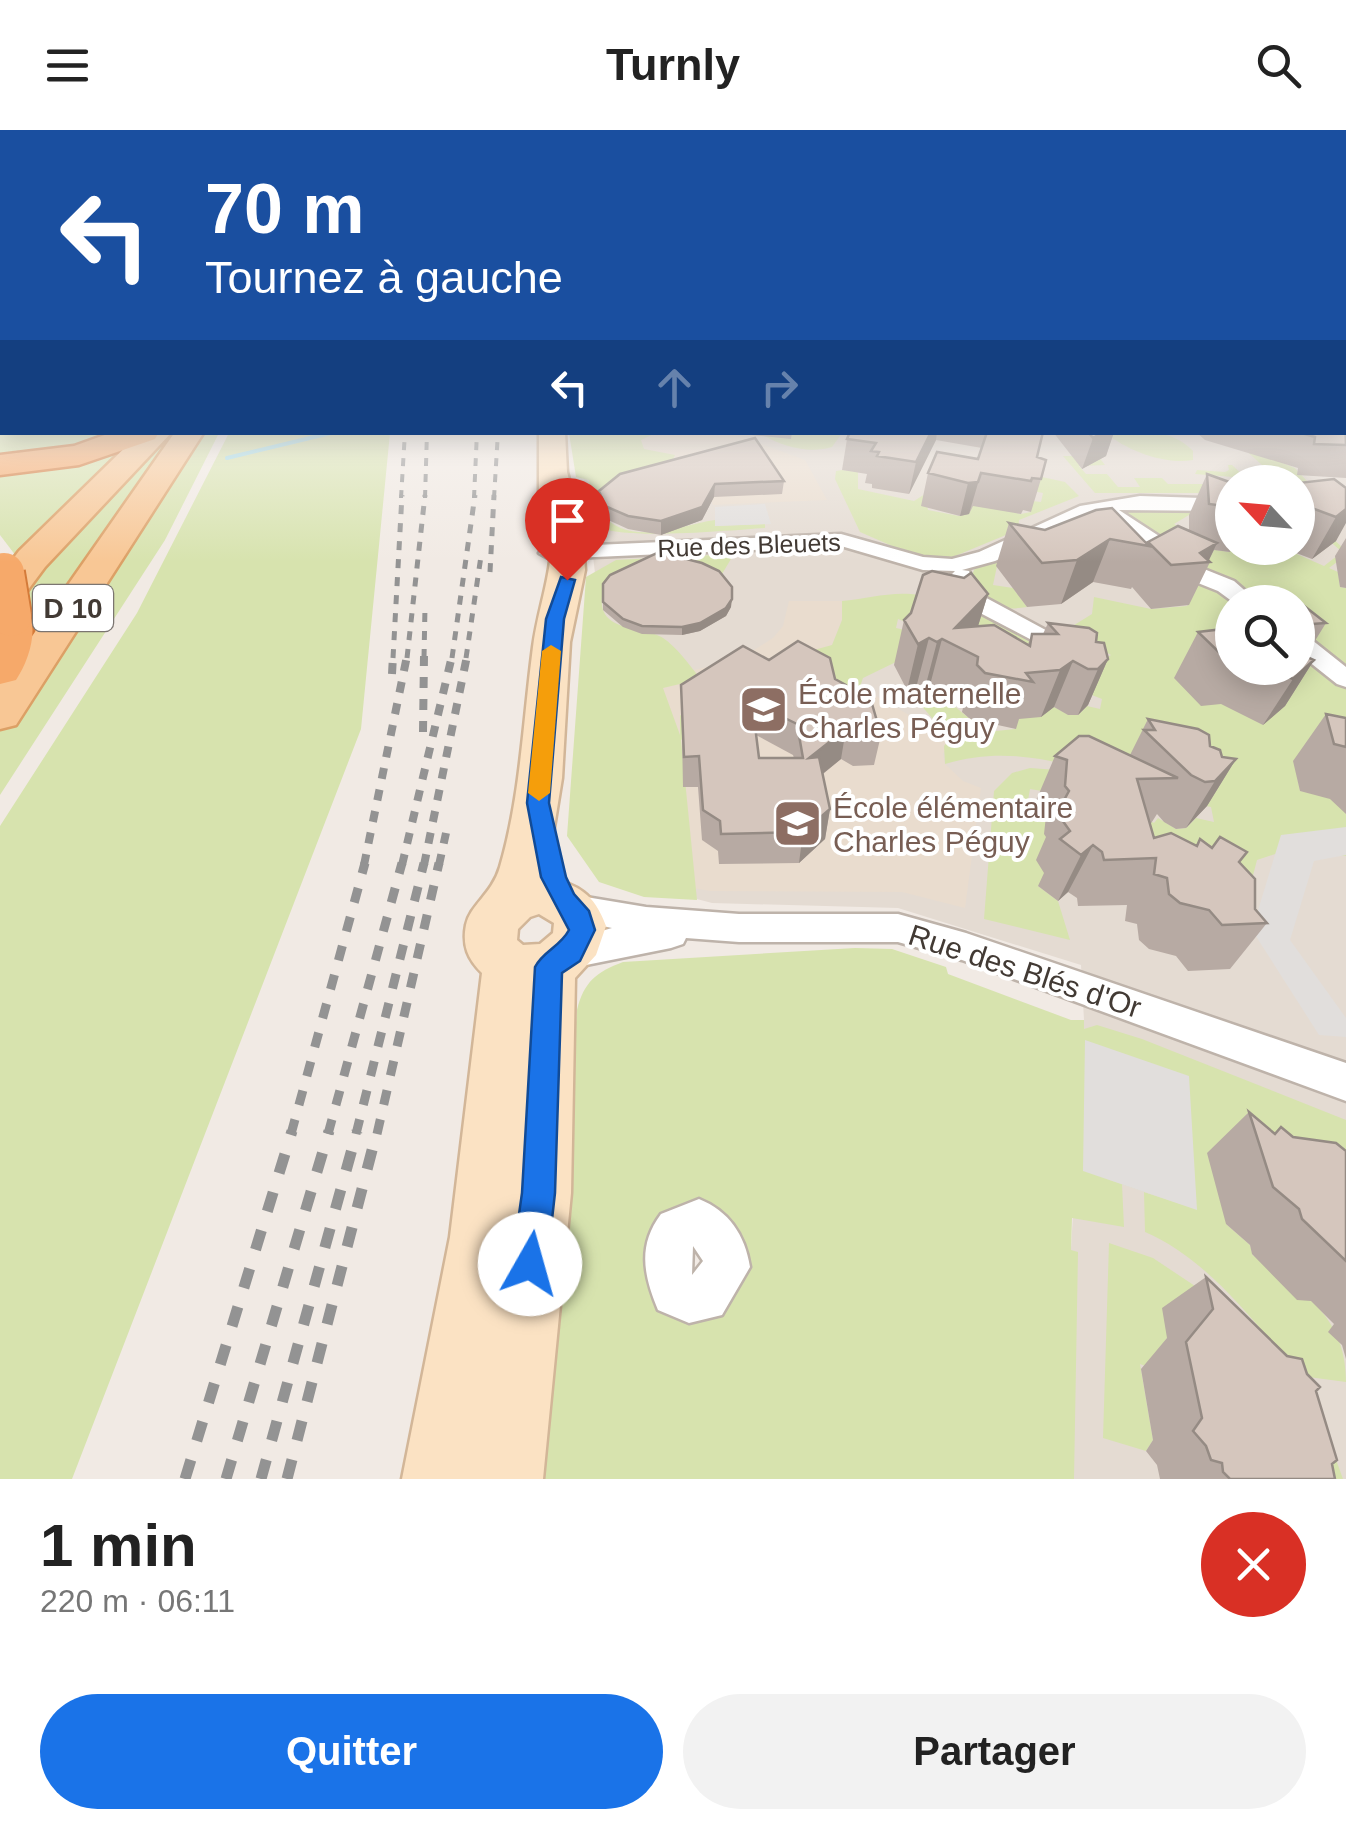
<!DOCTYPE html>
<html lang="fr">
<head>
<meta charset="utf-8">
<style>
  body { margin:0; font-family:Arial,sans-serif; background:#f2f2f2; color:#222; height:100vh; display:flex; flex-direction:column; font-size:38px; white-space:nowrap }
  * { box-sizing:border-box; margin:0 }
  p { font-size:32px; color:#767676 }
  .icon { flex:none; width:55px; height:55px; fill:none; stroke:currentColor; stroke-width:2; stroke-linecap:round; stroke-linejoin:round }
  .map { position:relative; height:1349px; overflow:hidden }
  .details { display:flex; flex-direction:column; background:#fff; flex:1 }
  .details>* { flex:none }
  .top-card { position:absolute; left:0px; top:0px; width:1348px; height:305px; box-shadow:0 5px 25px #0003; background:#1a4fa0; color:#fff; overflow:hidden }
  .needle { width:65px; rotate:296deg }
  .controls { position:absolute; left:1215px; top:335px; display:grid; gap:20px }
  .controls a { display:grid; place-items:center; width:100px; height:100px; border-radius:50%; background:#fff; box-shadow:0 5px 25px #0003; font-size:50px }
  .pin { position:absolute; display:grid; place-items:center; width:85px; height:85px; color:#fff; margin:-102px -42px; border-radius:50% 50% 50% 0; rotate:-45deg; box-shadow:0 0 10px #0007 }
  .pin .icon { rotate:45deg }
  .me { position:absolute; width:110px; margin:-55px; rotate:7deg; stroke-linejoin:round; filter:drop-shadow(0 0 8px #0008) }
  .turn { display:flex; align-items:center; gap:35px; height:210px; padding:0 40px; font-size:45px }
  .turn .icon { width:130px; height:130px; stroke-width:2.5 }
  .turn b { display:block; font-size:70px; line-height:85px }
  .lanes { display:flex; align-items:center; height:95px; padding:0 40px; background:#0003; justify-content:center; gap:50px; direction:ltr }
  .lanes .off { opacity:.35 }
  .round { display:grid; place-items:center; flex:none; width:105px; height:105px; border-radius:52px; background:#f2f2f2 }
  .overview { display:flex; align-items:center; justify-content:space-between; height:170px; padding:0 40px }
  h1 { font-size:60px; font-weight:800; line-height:75px }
  .action { display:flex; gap:20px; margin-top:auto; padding:20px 40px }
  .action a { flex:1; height:115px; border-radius:60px; background:#1a73e8; color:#fff; font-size:40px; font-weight:800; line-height:115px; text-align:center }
  .action a+a { background:#f2f2f2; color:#222 }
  header { display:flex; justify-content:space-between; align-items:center; height:130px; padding:0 40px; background:#fff; font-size:45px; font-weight:800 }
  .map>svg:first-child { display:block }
  .residential { fill:#e4dbd2; fill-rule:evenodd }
  .education { fill:#e9dcce }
  .green { fill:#d7e3ae; fill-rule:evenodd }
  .parking { fill:#e1dedc }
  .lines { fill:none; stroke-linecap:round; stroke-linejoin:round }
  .stream { stroke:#a2ddeb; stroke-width:4 }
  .street-casing { stroke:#beb3aa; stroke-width:5 }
  .secondary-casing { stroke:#d2b698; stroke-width:5 }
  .primary-casing { stroke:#dca066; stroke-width:5 }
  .highway-casing { stroke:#d47b3a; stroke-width:5 }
  .street { fill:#fff; fill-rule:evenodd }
  .secondary { fill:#fbe2c3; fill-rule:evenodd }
  .primary { fill:#f8c795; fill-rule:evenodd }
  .highway { fill:#f6a96a; fill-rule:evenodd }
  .rail-far4 { stroke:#939393; stroke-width:4; stroke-dasharray:8 8; stroke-linecap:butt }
  .rail-far3 { stroke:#939393; stroke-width:5; stroke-dasharray:9 9; stroke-linecap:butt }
  .rail-far2 { stroke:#939393; stroke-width:8; stroke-dasharray:11 11; stroke-linecap:butt }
  .rail-far1 { stroke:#939393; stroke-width:9; stroke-dasharray:15 15; stroke-linecap:butt }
  .rail { stroke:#939393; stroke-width:11; stroke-dasharray:20 20; stroke-linecap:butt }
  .highway-bridge-casing { stroke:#d47b3a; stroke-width:44; stroke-linecap:butt }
  .highway-bridge { stroke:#f6a96a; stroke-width:40 }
  .wall { fill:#b7aaa3; fill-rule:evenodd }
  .shaded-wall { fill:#958b84 }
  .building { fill:#d5c6bd; stroke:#958b84; stroke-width:2.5; fill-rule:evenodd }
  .route { fill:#1a73e8; stroke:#114b97; stroke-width:2.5 }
  .slow { fill:#f59e0b }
  .labels { text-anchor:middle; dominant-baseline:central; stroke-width:8; stroke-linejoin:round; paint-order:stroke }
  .far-street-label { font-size:25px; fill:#423a34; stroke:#fff }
  .shield { fill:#fff; stroke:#7b7571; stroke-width:2.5 }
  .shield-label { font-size:28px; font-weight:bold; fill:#423a34 }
  .education-label { font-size:30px; fill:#785e54; stroke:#fff; text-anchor:start }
  .street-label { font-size:30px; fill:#423a34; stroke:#fff }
</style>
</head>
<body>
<header><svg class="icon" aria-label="menu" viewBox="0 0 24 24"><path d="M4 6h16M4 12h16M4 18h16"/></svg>Turnly<svg class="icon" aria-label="search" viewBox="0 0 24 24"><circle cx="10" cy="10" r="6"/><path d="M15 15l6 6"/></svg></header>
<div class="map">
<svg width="1346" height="1349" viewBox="0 0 1346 1349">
  <rect width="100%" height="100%" fill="#f1eae4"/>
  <path class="residential" d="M1346,243v1106h-288l26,-459 -3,-55 -183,-57 -186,-5 -106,-28v-205l-27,-237 766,-1zM1232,352h66v66h-66zM1232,472h66v66h-66z"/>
  <path class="education" d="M712,302l30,5 63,23 22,40 -114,5 -4,-8 -125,-61z
    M789,471h53v19l-10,25 16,35 103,59 -8,15 2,10 18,17 18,7 -16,120 -63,-16 -192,-1 -58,-10 -24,-210 57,1 53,-12 35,-22 10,-12z"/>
  <path class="green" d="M0,243l2,59 126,1 -28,11 -100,15z
    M169,303h10l-137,187 -15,1 -2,-43z
    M203,303h16l-54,107 -165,255v-70z
    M229,303h161l-29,296 -289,750h-72v-653l137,-213z
    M569,303h101h-14l-15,7 3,9 31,6 -7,15 55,24 -14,5 -106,-2 -3,15c29,37 79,13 115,8l1,6 49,-2v4c-29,2 -148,13 -167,-2 -11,-9 -8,-34 -9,-46l-13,-3z
    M842,303l-10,14c-23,7 -50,0 -71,-13z
    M1106,303c32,0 63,-7 87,18v9c-27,5 -66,-9 -87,-27z
    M1241,316l54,22 23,25h-20v-11h-59l-6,-5 -38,-3 2,-4 28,2 4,-2 -1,-5h4l13,12h21l-9,-10 6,-1z
    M121,318l3,3 -105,109 -19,-25v-66z
    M1063,326h35l7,9 -26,1 7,8h21l11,13h22l-6,-9h28l6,6h43l21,9h-137z
    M842,340l16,2v17l56,12 11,-7 3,16 31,6 13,-13 49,11 10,-2 1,-11 9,1 2,-9 -15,-3v-16l37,8 14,14 -60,24 -1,10 -75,31 -44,-12 -39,-17 -25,-53 1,-8z
    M1215,378l-2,16 -24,-9 -15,9 15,8 1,14 39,6 3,-8v4h51l41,18 18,-14 -26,-23h7l22,21v6l-16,12 9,4 2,15 6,1v176l-52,-2 6,29 34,6 12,17v42l-56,-7 -33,11 -13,50 -97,-73 -3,-20 10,6 4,-5 18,11 10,-1 10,-10 18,4 -3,-15c-93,-17 -169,-72 -266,-43l-1,-18 6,-7 -42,-49 34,6 28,23 21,4 5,8 19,-2 -6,-9 45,-13 15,8h9l9,-9 13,3 2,-10 -204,-80 -2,9 13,3 -11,30 -35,17 -8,23 -27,-3 -50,-38 54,-15 10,-25v-19c22,-2 47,-9 69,-7 65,6 122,43 179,73l21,-12 -34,-19 -6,-9 21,-13 2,-17 57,12 36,-3 11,-21 -201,-19 -4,19 20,3 14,19c-28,5 -45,-2 -56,-30l4,-9 50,-21 100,-32 -6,-4zM1232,472h66v66l-84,5z
    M734,424l-15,25 -116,12c-10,43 40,34 60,47 14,9 27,28 38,41l-38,9 17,47v-20l24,15 -23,10 16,160 -53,-3 -45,-15 -32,-46 19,-259 30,-17z
    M1030,638l41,3 -23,21 -18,-3 -2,11 19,7v71l-9,8 20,15 12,39 -86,-21 10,-128 18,-18z
    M855,818l37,1 54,18 2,7 123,46h13v9l13,-4 45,14 204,81v110l-120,-6 24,21 3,11 7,1c45,38 86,60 86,125l-45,-6c-45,-51 -91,-116 -156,-144l-1,-40 52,17 -113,-38 39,13 2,43 -52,-9 -1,32 7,2 -4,227h-534l37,-469c7,-28 19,-38 46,-48zM699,1091l19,62 -53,-10z
    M1109,1113l44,15 51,34 126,151 13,36h-69l-107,-141 -19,29 -8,-3 13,76 -7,11 -43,-13z"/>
  <path class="parking" d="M765,374l6,20 -56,2v-19z
    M1346,697v28l-32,6 -24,79 56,78v19l-27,-2 -67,-105 29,-95z
    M1085,910l104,36 8,134 -114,-39z"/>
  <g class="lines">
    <path class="stream" d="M227,328l108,-26"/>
    <defs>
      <path id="street" d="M1140,366l92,3v12l-113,-1 60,39 20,18 35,14 24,21h-25l-15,-11 -35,-14 -18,-20 -68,-44 -102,48 -33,9 7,1 10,23 100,54 3,5 -3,5 -9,2 -109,-57 -11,-27 5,-5 -32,-1 -82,-24 -291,13 -11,-6 11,-6 291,-13 82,23 29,2 27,-7 101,-46z
        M1298,504l9,2 39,31v20l-9,-3 -39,-31z
        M574,765l72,12 93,7h159l68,19 380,130v38l-384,-141 -64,-18h-159l-53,-4 -3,6 -12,4 -100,20 -12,-5 -6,-10 6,-10 53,-15 -50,-11 -5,-9 5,-9z
        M699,1069c30,12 46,36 51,68l-28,48 -33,8 -31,-13c-14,-34 -21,-64 3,-96zM693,1116l10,15 -11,14z"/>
      <path id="secondary" d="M1345,255h1v14h-1z
        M539,302h26l2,40 15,57 3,41 -15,72 -8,136 -16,99c32,8 48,16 60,49l-10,29 -21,23 -4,215 -28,286h-141l48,-242 32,-264c-14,-14 -20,-27 -16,-48 4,-20 26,-31 34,-58 21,-72 23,-146 33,-220 7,-51 25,-83 16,-137l-10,-7zM539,784l15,9 -1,10 -13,11 -17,1 -6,-5 1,-11 12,-12z"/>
      <path id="primary" d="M141,302h31l-127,135 -32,43 -13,3v-37l19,-25z
        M175,302h29l-188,293 -16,4v-47z"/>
      <path id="highway" d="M113,302h46l-4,7 -76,26 -79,10v-20l74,-9z
        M11,473l15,4c14,20 3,54 -10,73l-16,4v-78z"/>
    </defs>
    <use href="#street" class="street-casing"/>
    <use href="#secondary" class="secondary-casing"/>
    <use href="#primary" class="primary-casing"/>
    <use href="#highway" class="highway-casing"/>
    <use href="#street" class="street"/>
    <use href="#secondary" class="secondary"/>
    <use href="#primary" class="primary"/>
    <use href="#highway" class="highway"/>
    <path class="rail-far4" d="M401,368l4,-66
      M425,368l2,-66
      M474,368l3,-66
      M494,368l4,-66"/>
    <path class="rail-far3" d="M490,442l4,-77
      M393,528l9,-163
      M407,528l18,-163
      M424,528l1,-51
      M452,528l23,-163
      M466,528l15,-102"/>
    <path class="rail-far2" d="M392,544l1,-18
      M423,602l1,-76
      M364,735l43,-209
      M402,735l50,-209
      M424,735l43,-209
      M439,735l7,-32"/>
    <path class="rail-far1" d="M291,1004l74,-271
      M328,1004l74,-271
      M356,1004l68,-271
      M377,1004l62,-271"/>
    <path class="rail" d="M185,1349l107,-348
      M226,1349l103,-348
      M261,1349l96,-348
      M287,1349l90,-348"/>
    <defs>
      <path id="highway-bridge" d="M4,443l7,43"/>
    </defs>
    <use href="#highway-bridge" class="highway-bridge-casing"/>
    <use href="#highway-bridge" class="highway-bridge"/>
  </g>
  <path class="wall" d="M1346,289v59l-49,-3 1,-7 -93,-28 -9,-8h149z
    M752,302h40l-1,7 -39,-4z
    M850,302h193l-6,25 4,22 -10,33 -8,-2 -2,4 -48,-8 -4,8 -9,2 -39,-10 7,-33 50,-14 4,-11 -46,-8 -27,54 -37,-6v-4l-7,-1 2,-9 -25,-4 5,-31z
    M1053,302h61l-8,24 -24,13z
    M620,344l164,7 -2,13 -68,3 -12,23 -41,15 -33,-6 -22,-10 -7,-15v-13z
    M1207,344l25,9v64l-2,5 -16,-2 -5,10 1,2 -21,43 -38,4 -19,-22 -1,2 -38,-7 -32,22 -34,3 -31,-41 13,-43 36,7 102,13 1,-1 41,-11v-16z
    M1298,353l48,5 -10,53 -24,18 -29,-11h15z
    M1346,408v50l-6,-1 -5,-31z
    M603,454l128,23 -5,9 -26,15 -18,4 -40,-1 -19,-7 -20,-17z
    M1249,460l22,7 23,1 32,25 -21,34 9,3 -29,46 -22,19 -42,-21 -20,2 -27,-28 24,-46 17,-2 15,-28zM1232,472h66v66h-66z
    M988,464l-10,32 50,18 4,-10h11l5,-11 60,36 -20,46 -10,10h-10l-14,-8 -13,10 -22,2 -3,10 -46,-10 -8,-7 2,-9 -34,-18 -5,3 -8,-4 -10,6 -13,-25 10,-45z
    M769,530l66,19 46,56 -7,30 -21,1 -12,-7 -18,15 7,35 -5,30 -26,24 -80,1 -1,-13 -16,-11 -4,-53h-15l-2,-102zM756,605l37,20 1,3h-35z
    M1326,584l20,4v96l-16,-15 -30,-8 -7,-30z
    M1148,589l62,27 12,11 14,2 -29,47 -21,22 -10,1 -12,-7 -7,-8 -7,11 4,13 42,8 4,-7 40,24 15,46 12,14 -37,46 -42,2 -12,-15 -27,-7 -10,-9 -2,-16 -12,-3 2,-16 -49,1 -1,-8 -9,-6 -10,9 -20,-15 6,-13 -8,-13 10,-23 -2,-3 3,-27 -12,-4 20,-47 75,-1z
    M1249,982l25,21 7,-6 12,10 53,14v208l-4,-14 -14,-13 6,-8 -23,-23 -14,-1 -45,-46 -2,-9 -24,-21 -19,-71z
    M1206,1147l101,97 9,17 19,88h-175l-3,-14 -11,-14 7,-11 -12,-71 26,-31 -5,-30z"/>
  <path class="shaded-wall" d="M931,302h6l-1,8 -27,54 7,-32z
    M1103,302h11l-8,24 -24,13 11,-31z
    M981,343l-12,41 -9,2 8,-33z
    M715,354l-1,13 -12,23 -41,15v-14z
    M1346,379v14l-10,18 -24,18 24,-42z
    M1110,409l-17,43 -32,22 16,-44z
    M1217,413l-9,19 -8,-9z
    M988,464l-14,45 -19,-11z
    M732,469l-1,8 -5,9 -26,15 -18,4v-8z
    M929,508l-12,46 -10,6 11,-46z
    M942,509l-12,46 -5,3 12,-46z
    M1108,529l-20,46 -10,10 20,-46z
    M1314,530l-29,46 -22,19 30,-46z
    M1073,531l-19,46 -13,10 19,-47z
    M846,599l-5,30 -36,29 4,-30z
    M1236,629l-29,47 -21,22 29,-47z
    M830,679l-5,30 -26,24 4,-31z
    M1093,715l-25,47 -10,9 23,-46z"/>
  <path class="building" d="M1345,288l1,27 -32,-1 1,-7 -17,-5h47z
    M850,302h81l-15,30 -39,-6 2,-4 -8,-1 5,-8 -29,-4z
    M987,302h56l-6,25 9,3 -5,19 -9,-1 -1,3 -50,-8 -3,9 -10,1 -40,-10 9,-21 41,7z
    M1088,302h15l-10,6z
    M755,308l29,43 -69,3 -13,23 -41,14 -33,-5 -23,-10 -6,-15 21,-17z
    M1207,344l25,9v24l-23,-3z
    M1334,349l12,9v21l-10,8 -35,-13h-3v-21z
    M1112,378l37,38 -39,-7 -33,21 -35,3 -33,-40 36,7 51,-20z
    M1178,396l39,17 -17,10 10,9 -39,3 -23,-23z
    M659,422l43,11 17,8 13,16v12l-6,9 -26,15 -18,4 -40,-1 -19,-7 -20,-17v-18l7,-9z
    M932,441l32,7 7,-5 17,21 -33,34 39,-3 36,21 2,-12h26l-10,-11 41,5 8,5 -1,9 8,1 4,16 -10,10h-10l-15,-8 -13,9 -34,3 7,9 -48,-9 -8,-8 1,-8 -36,-18 -5,3 -8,-4 -11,6 -14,-24 7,-7 12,-38z
    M1249,460l22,7 23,1 32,25 -28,2v-23h-66v2l-2,-2z
    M1232,498v31h-6l-28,-27z
    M798,511l32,17 5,21 11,6 3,12h21l11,38 -22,1 -13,-7 -37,29 10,-1 11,52 -27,23 -82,2 -1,-13 -17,-11 -4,-54 -15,1 -3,-72 62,-39 26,14zM752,572l45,22 6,34h-44z
    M1298,523l16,7 -21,19 -25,-11h30z
    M1326,584l20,4v29l-12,-3z
    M1148,589l50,10 11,6 1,11 10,4 2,7 14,2 -21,22 -10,1 -14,-7 -47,-45h11z
    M1079,606h10l89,42 -41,1 17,59 17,-5 26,13 3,-7 12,9 8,-11 27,15 -8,10 16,17v30l12,14 -45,2 -13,-15 -29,-7 -11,-9 -2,-16 -13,-4 2,-16 -52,2 -2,-8 -9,-7 -12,10 -21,-16 10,-8 -13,-18 12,-22 -4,-5 2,-26 -12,-4z
    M1249,982l26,22 6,-7 12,10 43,6 10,8v110l-44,-42 -3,-10 -26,-22z
    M1206,1147l81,79 15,3 5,15 13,13 -4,4 21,69 -5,4 3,15h-105l-7,-7 -1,-9 -11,-3 -5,-14 -13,-15 9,-13 -16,-76 27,-33z"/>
  <linearGradient id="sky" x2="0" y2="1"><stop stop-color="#8cc4e9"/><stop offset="0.56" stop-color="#f9f6f3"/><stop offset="1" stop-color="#f9f6f3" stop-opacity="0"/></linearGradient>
  <rect width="1346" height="432" fill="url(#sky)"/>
  <path class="route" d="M561,447l14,3 -11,39 -15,184 17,74 8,17 15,17 6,19 -15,31 -18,12 -7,220 -8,71 -5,13 -12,5 -13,-5 -5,-13 10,-71 13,-226c8,-16 25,-20 34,-37l-28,-53 -14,-74 19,-184z"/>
  <path class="slow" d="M551,515l10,6 -11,142 -11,8 -11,-8 14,-142z"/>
  <defs>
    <symbol id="school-square" viewBox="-11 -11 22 22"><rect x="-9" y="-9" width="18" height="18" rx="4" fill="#8d6e63" stroke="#fff"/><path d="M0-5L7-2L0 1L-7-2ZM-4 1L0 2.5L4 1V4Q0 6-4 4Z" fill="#fff"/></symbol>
  </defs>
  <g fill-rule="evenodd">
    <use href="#school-square" x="736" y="552" width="55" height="55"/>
    <use href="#school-square" x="770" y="666" width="55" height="55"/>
  </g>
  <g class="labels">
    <g class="far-street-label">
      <text transform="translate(749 415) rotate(-2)">Rue des Bleuets</text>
    </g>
    <rect class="shield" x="33" y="455" width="80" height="46" rx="8"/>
    <g class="shield-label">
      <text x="73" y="478">D 10</text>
    </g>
    <g class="education-label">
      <text x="798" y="563">École maternelle<tspan x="798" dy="34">Charles Péguy</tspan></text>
      <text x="833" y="677">École élémentaire<tspan x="833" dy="34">Charles Péguy</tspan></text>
    </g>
    <g class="street-label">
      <text transform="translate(1025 841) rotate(18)">Rue des Blés d'Or</text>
    </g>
  </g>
</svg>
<div class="controls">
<a><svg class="needle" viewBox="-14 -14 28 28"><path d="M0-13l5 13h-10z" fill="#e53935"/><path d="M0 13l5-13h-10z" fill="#767676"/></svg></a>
<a><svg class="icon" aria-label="search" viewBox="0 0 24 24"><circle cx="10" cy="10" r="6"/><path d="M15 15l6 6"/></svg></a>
</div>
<div class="pin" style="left:567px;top:450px;background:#d93025"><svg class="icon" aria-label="arrive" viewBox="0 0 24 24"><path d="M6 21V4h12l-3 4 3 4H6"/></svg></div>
<svg class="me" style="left:530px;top:1134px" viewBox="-20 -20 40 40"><circle r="19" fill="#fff"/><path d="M0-13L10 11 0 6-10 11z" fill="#1a73e8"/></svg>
<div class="top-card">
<div class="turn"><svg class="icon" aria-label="left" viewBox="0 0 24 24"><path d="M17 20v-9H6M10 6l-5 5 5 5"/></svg><div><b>70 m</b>Tournez à gauche</div></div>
<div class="lanes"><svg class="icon" aria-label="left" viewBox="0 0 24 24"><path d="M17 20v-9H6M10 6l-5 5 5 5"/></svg><svg class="icon off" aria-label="ahead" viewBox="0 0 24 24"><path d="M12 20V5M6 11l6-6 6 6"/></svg><svg class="icon off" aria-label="right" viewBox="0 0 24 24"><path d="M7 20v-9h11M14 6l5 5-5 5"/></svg></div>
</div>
</div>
<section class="details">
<div class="overview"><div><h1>1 min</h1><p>220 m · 06:11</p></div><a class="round" style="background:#d93025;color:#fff"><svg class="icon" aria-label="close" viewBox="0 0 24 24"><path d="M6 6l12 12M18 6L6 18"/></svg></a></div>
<div class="action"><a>Quitter</a><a>Partager</a></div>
</section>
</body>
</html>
